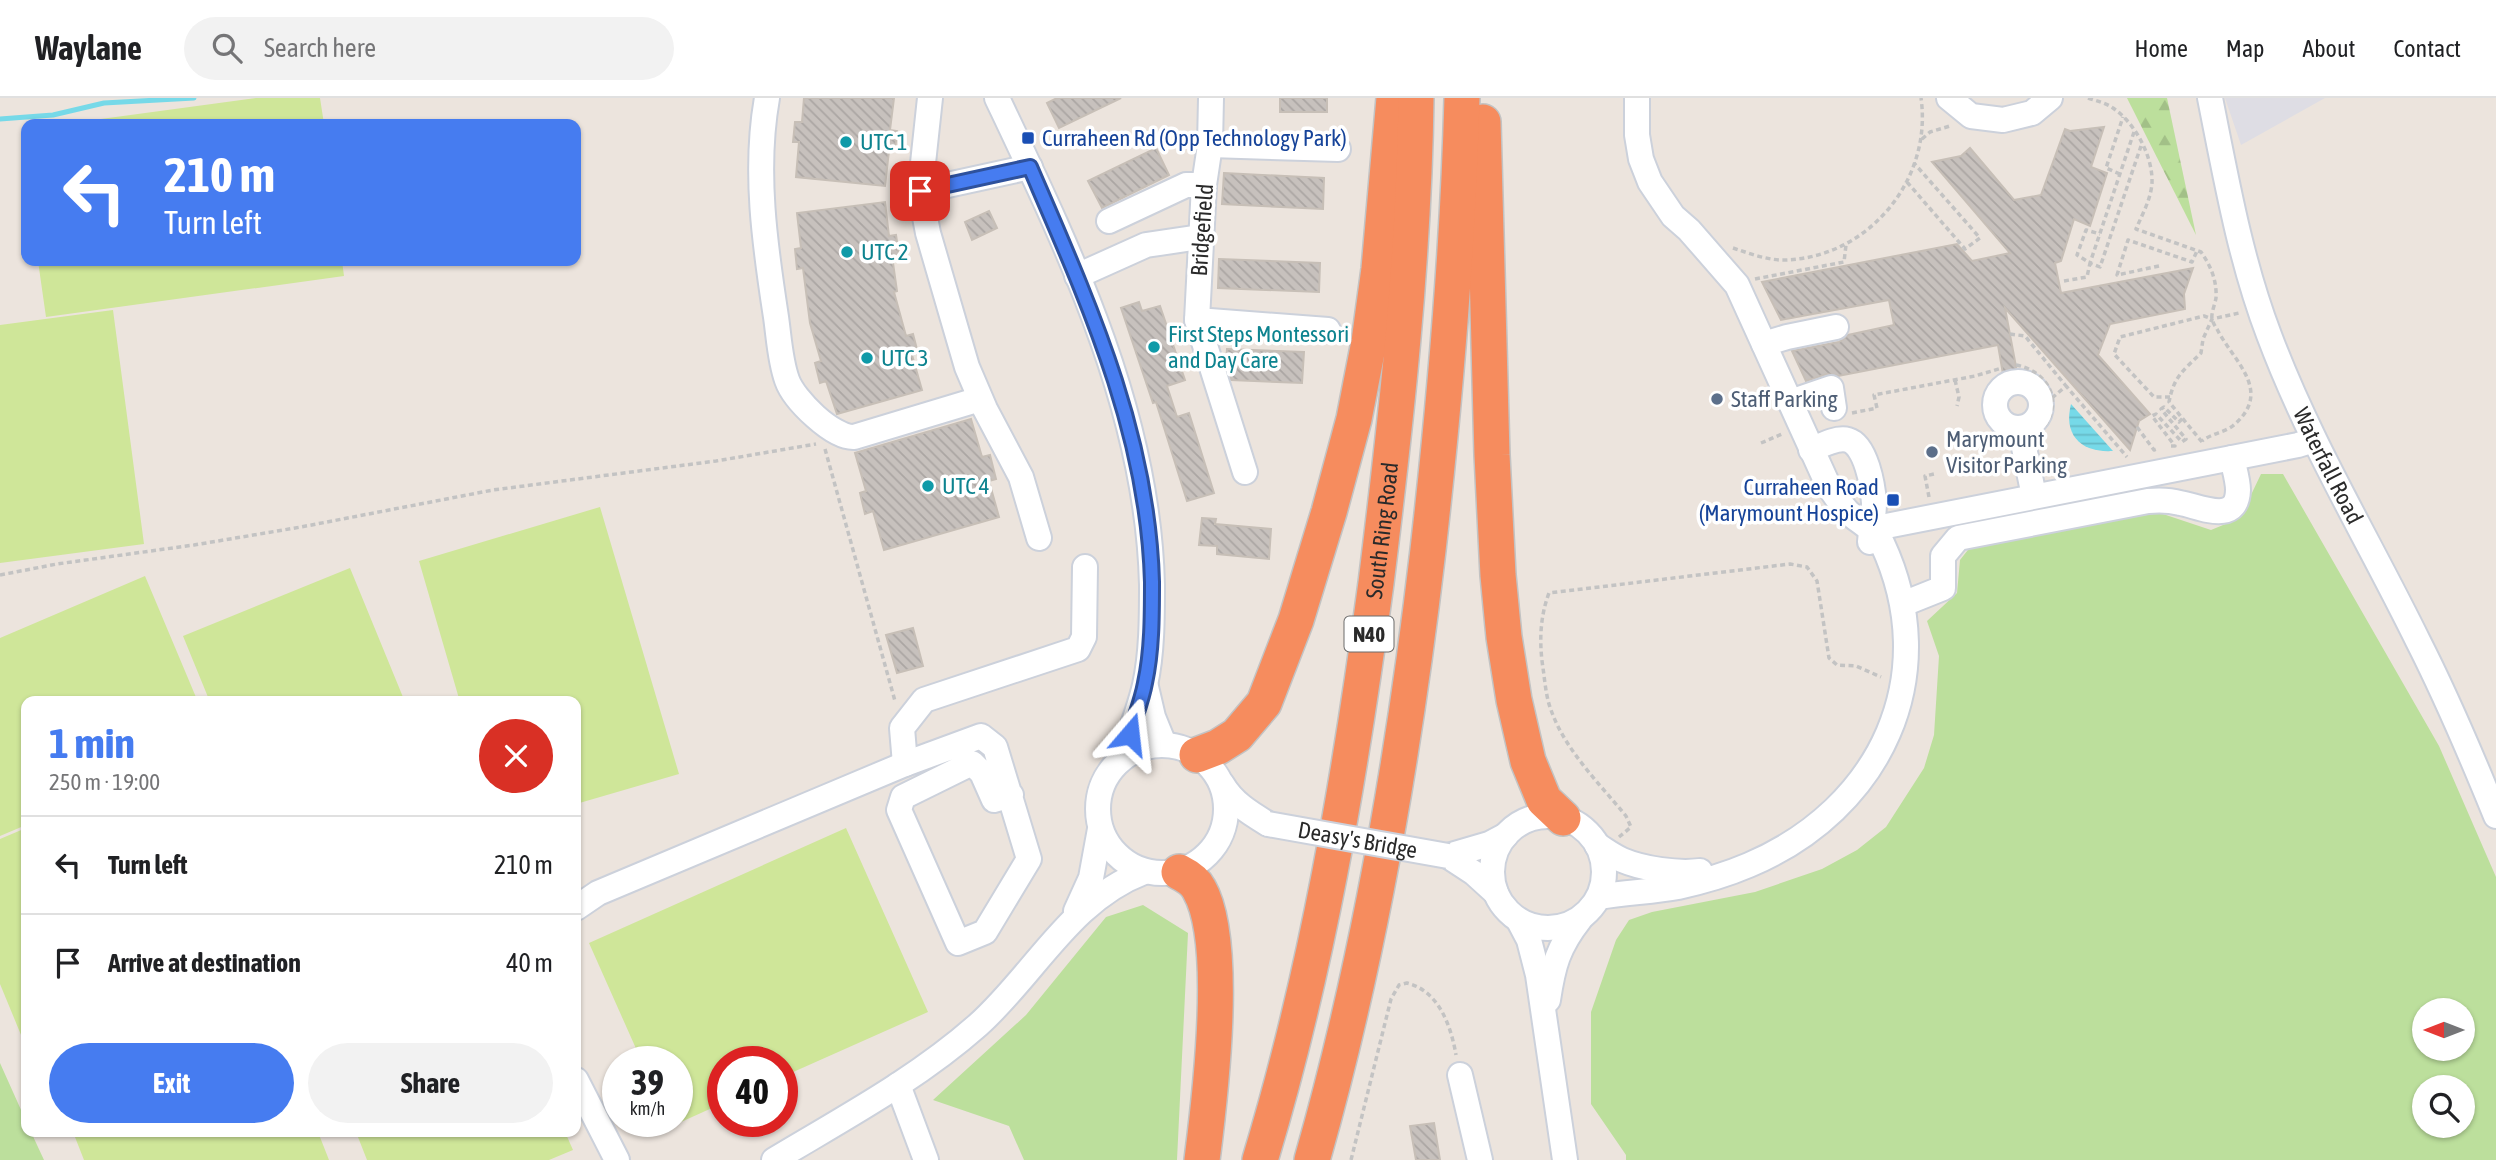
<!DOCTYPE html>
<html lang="en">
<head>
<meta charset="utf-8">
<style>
  body { margin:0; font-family:"Asap Condensed",sans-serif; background:#f2f2f2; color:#202124; height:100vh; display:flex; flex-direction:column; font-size:26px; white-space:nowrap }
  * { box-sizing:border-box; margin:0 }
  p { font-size:23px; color:#757577 }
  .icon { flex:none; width:38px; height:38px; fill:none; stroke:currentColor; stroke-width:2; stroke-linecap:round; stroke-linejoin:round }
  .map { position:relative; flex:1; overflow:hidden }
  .sheet { position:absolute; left:21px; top:598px; width:560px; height:441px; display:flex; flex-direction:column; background:#fff; border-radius:14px; box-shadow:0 2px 5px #0004 }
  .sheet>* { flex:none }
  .hud { position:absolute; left:21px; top:21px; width:560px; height:147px; border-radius:14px; box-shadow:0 2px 5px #0004; background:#467cf0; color:#fff; overflow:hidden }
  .needle { width:46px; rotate:270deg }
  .tools { position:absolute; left:2412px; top:900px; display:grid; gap:14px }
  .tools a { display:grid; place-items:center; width:63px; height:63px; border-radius:50%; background:#fff; box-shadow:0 2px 5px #0004; font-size:35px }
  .speed { position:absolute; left:602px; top:948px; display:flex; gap:14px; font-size:35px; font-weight:700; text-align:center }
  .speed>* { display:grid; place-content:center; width:91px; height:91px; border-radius:50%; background:#fff; box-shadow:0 2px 5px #0004; line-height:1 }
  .speed small { font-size:18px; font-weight:400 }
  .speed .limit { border:10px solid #d22; background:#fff; color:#111 }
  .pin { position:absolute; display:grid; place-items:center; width:60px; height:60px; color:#fff; margin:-30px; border-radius:14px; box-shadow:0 4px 10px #0006 }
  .me { position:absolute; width:77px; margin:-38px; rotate:17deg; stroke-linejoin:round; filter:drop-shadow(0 0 5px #0008) }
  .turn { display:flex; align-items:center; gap:24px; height:147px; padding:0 28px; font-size:32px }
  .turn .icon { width:91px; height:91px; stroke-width:2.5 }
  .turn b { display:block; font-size:49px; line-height:60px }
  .round { display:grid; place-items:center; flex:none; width:74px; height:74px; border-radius:37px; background:#f2f2f2 }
  .summary { display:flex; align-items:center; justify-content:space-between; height:119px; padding:0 28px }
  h1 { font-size:42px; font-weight:700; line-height:52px; color:#467cf0 }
  .cta { display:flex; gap:14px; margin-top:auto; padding:14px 28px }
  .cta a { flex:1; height:80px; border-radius:42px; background:#467cf0; color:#fff; font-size:28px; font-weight:700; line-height:80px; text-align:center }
  .cta a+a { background:#f2f2f2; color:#202124 }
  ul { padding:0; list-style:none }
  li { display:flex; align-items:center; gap:21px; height:98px; padding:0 28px; border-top:2px solid #e0e0e0 }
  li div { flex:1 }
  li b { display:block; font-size:26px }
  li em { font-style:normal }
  header { display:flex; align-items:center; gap:42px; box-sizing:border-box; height:98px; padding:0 35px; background:#fff; border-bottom:2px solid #e0e0e0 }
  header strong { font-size:33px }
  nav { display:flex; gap:38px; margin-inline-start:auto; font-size:24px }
  .search { width:490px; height:63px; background:#f2f2f2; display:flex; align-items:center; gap:18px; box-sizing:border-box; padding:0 24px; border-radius:38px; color:#757577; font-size:26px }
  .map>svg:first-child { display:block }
  .industrial { fill:#dedde4 }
  .grass { fill:#bcdf9c; fill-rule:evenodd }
  .forest { fill:url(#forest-firs) }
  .pitch { fill:#cfe699 }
  .water { fill:url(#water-rules) }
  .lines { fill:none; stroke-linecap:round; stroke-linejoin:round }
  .stream { stroke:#76d9e8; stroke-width:5 }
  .building { fill:url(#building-back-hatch); stroke:#c7bfb7; stroke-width:2 }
  .minor-casing { stroke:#ccd1db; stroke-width:28 }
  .highway-casing { stroke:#c3c3c3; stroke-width:38 }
  .path { stroke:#c3c3c3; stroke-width:3.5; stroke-dasharray:5 3.5; stroke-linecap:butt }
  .minor { stroke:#fff; stroke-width:24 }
  .highway { stroke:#f68c5e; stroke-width:35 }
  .minor-bridge-casing { stroke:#ccd1db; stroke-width:28; stroke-linecap:butt }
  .minor-bridge { stroke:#fff; stroke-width:24 }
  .route-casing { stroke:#2e519c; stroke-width:18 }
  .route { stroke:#467cf0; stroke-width:12 }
  .transit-dot { fill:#1a4fb4; stroke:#fff; stroke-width:2.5 }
  .culture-dot { fill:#0f9aa8; stroke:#fff; stroke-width:2.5 }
  .service-dot { fill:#5c6f8a; stroke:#fff; stroke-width:2.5 }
  .labels { text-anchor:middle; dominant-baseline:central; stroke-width:7; stroke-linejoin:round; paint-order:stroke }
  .shield { fill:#fff; stroke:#6a6a6a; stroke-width:2 }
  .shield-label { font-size:21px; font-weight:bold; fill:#2a2a2a }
  .transit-label { font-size:23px; fill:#164399; stroke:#fff; text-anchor:start }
  .culture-label { font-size:23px; fill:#0d838f; stroke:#fff; text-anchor:start }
  .street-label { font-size:23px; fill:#2a2a2a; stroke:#fff }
  .service-label { font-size:23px; fill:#4e5e75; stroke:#fff; text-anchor:start }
</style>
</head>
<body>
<header>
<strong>Waylane</strong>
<div class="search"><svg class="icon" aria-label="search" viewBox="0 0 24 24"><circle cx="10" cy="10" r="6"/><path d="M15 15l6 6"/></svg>Search here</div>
<nav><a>Home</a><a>Map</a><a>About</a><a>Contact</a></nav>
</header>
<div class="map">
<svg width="2496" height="1062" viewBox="0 0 2496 1062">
  <defs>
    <pattern id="forest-firs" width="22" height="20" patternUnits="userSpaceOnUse" patternTransform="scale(1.75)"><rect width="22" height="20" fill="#bcdf9c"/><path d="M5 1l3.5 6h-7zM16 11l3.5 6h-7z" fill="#a2c087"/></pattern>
    <pattern id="water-rules" width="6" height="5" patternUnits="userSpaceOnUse" patternTransform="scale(1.75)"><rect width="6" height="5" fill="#76d9e8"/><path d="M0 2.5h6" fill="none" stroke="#66bac7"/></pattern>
    <pattern id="building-back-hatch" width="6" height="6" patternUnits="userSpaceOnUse" patternTransform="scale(1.75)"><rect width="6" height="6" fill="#c7c1bd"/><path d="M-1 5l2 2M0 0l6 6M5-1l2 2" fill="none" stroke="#aba6a3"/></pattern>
  </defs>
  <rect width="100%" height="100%" fill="#ece4dd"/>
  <path class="industrial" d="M2225,0h100l-84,47z"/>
  <path class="grass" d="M2261,376h22l156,272 57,131v283h-870v-5l-35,-51v-92l25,-72 13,-20 23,-8 103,-20 67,-23 35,-19 29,-23 38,-59 10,-33 5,-79 -12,-35 30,-28 3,-33 15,-19 185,-28 51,17 29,-12zM2424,912h38v38h-38zM2424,989h38v38h-38z
    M1143,807l45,28 -11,227h-153l-15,-34 -76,-26 93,-85 80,-98z
    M0,965l26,58v11h5l13,28h-44z"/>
  <path class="forest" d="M2127,0h40l29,137z"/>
  <path class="pitch" d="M256,0h64l4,26h-260z
    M38,163h304l2,15 -298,41z
    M113,212l31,234 -144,19v-238z
    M600,409l79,267 -103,30v-102h-116l-41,-141z
    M350,470l55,134h-195l-27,-66z
    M145,478l53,126h-172v123l-26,11v-198z
    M26,730v219l-26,-63v-145z
    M846,730l82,184 -146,65v-15h-59v41l-53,24 -2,-5h9v-60h-35l-53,-119z
    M73,1034h245l11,28h-245z
    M356,1034h209l8,18 -24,10h-182z"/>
  <path class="water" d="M2071,306l42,47c-32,2 -50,-16 -42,-47z"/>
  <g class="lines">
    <path class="stream" d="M0,21l53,-4 51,-12 90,-5"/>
  </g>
  <path class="building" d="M804,0h90l-4,32 7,1 -2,20h-6l-4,35 -89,-9 3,-35h-6l2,-20h7z
    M1057,0h64l-62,30 -12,-25z
    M1280,0h47v14h-47z
    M2104,29l-13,40 16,6 -17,53 -16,-7 -13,42 -6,2 6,30 132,-25 -9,26 1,15 -75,15 -12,31 52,59 -11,7 -9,29 -125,-142 12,64 -14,2 -5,-29 -160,31 -11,-2 -21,7 -14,-30 47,-9 9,-7 46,-10 -5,-25 -108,20 -19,-38 195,-38 15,17 38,-8 -78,-91 29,-6 9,-8 44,52 27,-5 24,-66 5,2z
    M1156,50l13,27 -67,33 -14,-27z
    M1224,75l100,5 -1,31 -101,-5z
    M885,104l4,34 7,-1 3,20 -7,1 5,35 -3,1 12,44 7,-2 5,19 -6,2 10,35 -85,24 -11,-33 -6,2 -5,-20 6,-2 -11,-38 -7,-55 -6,1 -2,-20 6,-1 -4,-35z
    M989,113l8,17 -25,12 -7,-18z
    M1219,161l101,4 -1,29 -101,-4z
    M1139,204l3,9 18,-5 25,74 -18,6 10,31 12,-4 25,80 -27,8 -31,-99 -3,1 -32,-95z
    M1227,251l77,3 -2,31 -71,-3 -5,-17z
    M971,321l11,38 8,-2 6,24 -7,2 10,36 -115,33 -11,-39 -8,3 -5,-21 6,-2 -11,-38z
    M1202,420l14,1 -1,5 56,5 -2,30 -52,-5v-8l-18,-1z
    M913,530l10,38 -26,7 -11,-38z
    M1434,1025l6,37h-24l-6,-34z"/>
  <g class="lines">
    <defs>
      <g id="minor">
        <path d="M767,0c-13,72 -2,148 9,219 3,21 4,44 11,63 7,20 46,58 67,57l126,-38"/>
        <path d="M930,0l-10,93 8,42 39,134 18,42 36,68 18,61"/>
        <path d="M997,0c73,154 151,314 155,487 0,32 0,68 -7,100 -6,26 -16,51 -25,75"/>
        <path d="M1211,0l-1,47 -6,40 -7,135 48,152"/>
        <path d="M1949,0l22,18 32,4 29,-7 18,-15"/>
        <path id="s1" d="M2210,0c16,80 30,161 59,237 40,107 99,204 149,306 29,57 54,116 78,175"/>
        <path d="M1210,47l128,4"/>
        <path d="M920,93l110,-24"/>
        <path d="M1109,123l77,-36h18"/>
        <path d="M1077,178l69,-31 54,-8"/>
        <path d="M1197,222l131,10"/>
        <path d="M1764,246l23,-7 49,-10"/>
        <circle cx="2018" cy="307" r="23"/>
        <path d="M1790,304l41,-14 3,20"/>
        <path d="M2020,330l14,68"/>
        <path d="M1811,352c11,-5 26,-13 37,-10 18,5 25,46 26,63 0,13 -3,26 -4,39"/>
        <path d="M1871,431l427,-84 16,-5"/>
        <path d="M1903,506l40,-16v-32l15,-18 190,-37c11,-1 21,-1 32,2 19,3 57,23 58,-13 0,-10 -4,-22 -6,-32"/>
        <path d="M1146,589l7,30 11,27"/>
        <circle cx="1162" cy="711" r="64"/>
        <path d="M905,666l-3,-36 22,-28 154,-51 6,-12 1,-70"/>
        <path d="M1222,686c11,19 28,29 46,40"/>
        <circle cx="1548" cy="774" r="56"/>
        <path d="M1597,747c8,5 16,11 25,15 21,9 56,14 78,11"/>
        <path d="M1448,758l41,-12 17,-9"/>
        <path d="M1448,758l26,17 22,20"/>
        <path d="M1599,799c26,-5 53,-5 79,-10 23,-5 50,-13 71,-22 132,-56 195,-189 133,-322 -7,-14 -24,-21 -35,-32 -7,-8 -13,-17 -19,-26l-91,-200 -48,-55 -16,-14 -23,-34 -9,-23 -4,-24v-37"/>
        <path d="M576,810l22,-15 307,-129 76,-28 14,11 34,112 -44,73 -27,11 -59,-133 4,-13 69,-34 10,10 12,27 17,-5"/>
        <path d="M1076,813l15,-33 9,-49"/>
        <path d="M1519,823l10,19 9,35 27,185"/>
        <path d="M1548,902c5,-34 10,-53 32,-81"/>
        <path d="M1460,977l20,85"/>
        <path d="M576,982l41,80"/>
        <path d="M898,987l28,75"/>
        <path d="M774,1062c70,-42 143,-81 204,-135 57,-51 92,-125 166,-153"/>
      </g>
      <g id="highway">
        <path d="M1483,24l9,333 6,120 6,62 10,63 14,61 16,39 19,18"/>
        <path d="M1197,657l21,-8 19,-12 27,-32 32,-83 33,-108 25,-93 15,-77 10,-73 15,-171"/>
        <path d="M1179,774c8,4 16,9 20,17 30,52 11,209 3,271"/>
        <path id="s2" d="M1260,1062c57,-188 90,-383 116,-577 20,-161 38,-323 40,-485"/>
        <path d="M1312,1062c57,-199 92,-404 116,-610 17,-150 30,-301 34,-452"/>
      </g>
    </defs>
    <use href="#minor" class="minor-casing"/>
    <use href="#highway" class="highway-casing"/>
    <path class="path" d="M2088,0c9,3 18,5 25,10 22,15 40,48 39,75 -1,16 -10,32 -16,46l65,23c10,14 16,29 15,46 -1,6 -5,15 -4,21 1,4 3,7 5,10 16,32 56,61 18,95 -8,8 -23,9 -33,17
      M2134,34l-44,131 10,4 41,-121
      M1922,41l8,-7 20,-6
      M2120,76l-14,-6 17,-51
      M1907,84l58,67 15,-11 -66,-75
      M1733,150c15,5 31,11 47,12 85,1 153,-78 141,-162
      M2159,168l-42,9 11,-35 64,22 5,-11
      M1755,181l89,-17 2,-17
      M2064,183l23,-4 3,-14 -13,-8 9,-25 14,4
      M2010,236l15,2 41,50
      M2016,267c33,6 50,40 24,66
      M1955,282l4,17 -2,9
      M2170,299h-16l-40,-43 6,-17 84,-21 8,3
      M2052,300l14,-12 61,71
      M1852,315l25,-5 -3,-13 101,-19 27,-8
      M2137,329l17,23 3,-1
      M2202,344l-33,-40c5,-26 14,-31 32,-49l2,-14 9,-20 27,-6
      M1761,345l21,-9
      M2171,348h4l-23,-30 4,-2 26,28 4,-3 -25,-30 3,-2 15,15 4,-4
      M825,351l70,252
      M1929,399l-4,-21 9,-2
      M0,477l57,-11 137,-19 107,-18 192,-37 223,-29 100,-17
      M1619,739l12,-10 -5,-11c-27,-33 -61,-66 -75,-106 -5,-13 -6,-28 -8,-42 -4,-26 -3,-51 6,-75l241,-29 17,3 10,14 12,77 8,7 19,1 25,11
      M1351,1062l40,-161 8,-14 8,-2c32,8 44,43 49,72"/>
    <use href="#minor" class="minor"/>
    <use href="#highway" class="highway"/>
    <defs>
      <g id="minor-bridge">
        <path id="s3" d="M1268,726l180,32"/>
      </g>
    </defs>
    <use href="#minor-bridge" class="minor-bridge-casing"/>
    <use href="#minor-bridge" class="minor-bridge"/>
  </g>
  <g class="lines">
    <defs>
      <path id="route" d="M920,93l110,-24c58,135 118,266 122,415 0,33 0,69 -7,101 -3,17 -10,34 -15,51"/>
    </defs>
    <use href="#route" class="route-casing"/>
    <use href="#route" class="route"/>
  </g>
  <g class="transit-dot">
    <rect x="1021" y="33" width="14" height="14" rx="3.5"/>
    <rect x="1886" y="395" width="14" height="14" rx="3.5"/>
  </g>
  <g class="culture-dot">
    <circle cx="846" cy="44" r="7"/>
    <circle cx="847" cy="154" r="7"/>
    <circle cx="1154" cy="249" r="7"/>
    <circle cx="867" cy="260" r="7"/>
    <circle cx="928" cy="388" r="7"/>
  </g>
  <g class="service-dot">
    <circle cx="1717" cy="301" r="7"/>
    <circle cx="1932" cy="354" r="7"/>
  </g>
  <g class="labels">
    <rect class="shield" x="1344.5" y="518.5" width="49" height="35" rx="5"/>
    <g class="shield-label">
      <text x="1369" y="536">N40</text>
    </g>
    <g class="transit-label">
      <text x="1042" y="40">Curraheen Rd (Opp Technology Park)</text>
      <text x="1879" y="389" text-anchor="end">Curraheen Road<tspan x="1879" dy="26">(Marymount Hospice)</tspan></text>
    </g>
    <g class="culture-label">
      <text x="860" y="44">UTC 1</text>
      <text x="861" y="154">UTC 2</text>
      <text x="1168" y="236">First Steps Montessori<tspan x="1168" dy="26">and Day Care</tspan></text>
      <text x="881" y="260">UTC 3</text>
      <text x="942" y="388">UTC 4</text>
    </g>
    <g class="street-label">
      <text transform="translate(1202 132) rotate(-86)">Bridgefield</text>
      <text stroke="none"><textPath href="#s1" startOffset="388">Waterfall Road</textPath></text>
      <text stroke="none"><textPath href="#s2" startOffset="642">South Ring Road</textPath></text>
      <text stroke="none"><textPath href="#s3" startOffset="91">Deasy's Bridge</textPath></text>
    </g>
    <g class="service-label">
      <text x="1731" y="301">Staff Parking</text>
      <text x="1946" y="341">Marymount<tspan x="1946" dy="26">Visitor Parking</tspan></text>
    </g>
  </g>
</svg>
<div class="tools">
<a><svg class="needle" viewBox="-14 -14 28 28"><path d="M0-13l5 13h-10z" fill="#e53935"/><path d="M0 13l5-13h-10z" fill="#757577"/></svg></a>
<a><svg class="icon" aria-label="search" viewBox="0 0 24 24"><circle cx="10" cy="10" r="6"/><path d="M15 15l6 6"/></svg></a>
</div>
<div class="speed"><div>39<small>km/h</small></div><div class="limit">40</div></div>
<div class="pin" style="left:920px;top:93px;background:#d93025"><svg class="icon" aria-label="arrive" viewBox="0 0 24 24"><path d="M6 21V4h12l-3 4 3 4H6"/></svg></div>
<svg class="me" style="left:1130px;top:636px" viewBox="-20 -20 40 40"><path d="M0-17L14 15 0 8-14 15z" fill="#467cf0" stroke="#fff" stroke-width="4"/></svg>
<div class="hud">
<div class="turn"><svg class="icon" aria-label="left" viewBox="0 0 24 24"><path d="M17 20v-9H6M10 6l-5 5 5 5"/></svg><div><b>210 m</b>Turn left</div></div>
</div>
<section class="sheet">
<div class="summary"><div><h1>1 min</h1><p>250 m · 19:00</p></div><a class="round" style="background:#d93025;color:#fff"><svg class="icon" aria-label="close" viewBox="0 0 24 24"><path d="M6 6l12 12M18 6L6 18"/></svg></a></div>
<ul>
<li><svg class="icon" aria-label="left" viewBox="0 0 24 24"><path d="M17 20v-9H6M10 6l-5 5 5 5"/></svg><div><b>Turn left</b></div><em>210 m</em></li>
<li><svg class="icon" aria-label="arrive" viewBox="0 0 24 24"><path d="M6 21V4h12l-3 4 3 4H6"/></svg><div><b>Arrive at destination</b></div><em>40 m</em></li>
</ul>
<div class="cta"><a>Exit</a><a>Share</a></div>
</section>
</div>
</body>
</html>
